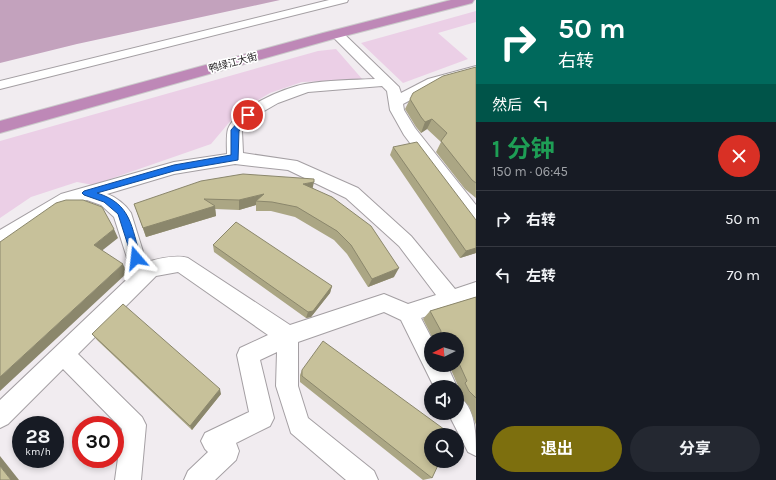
<!DOCTYPE html>
<html lang="zh">
<head>
<meta charset="utf-8">
<style>
  body { margin:0; font-family:Karla,"Noto Sans SC",sans-serif; background:#242831; color:#f1f3f6; height:100vh; display:flex; flex-direction:column; font-size:15px; white-space:nowrap }
  * { box-sizing:border-box; margin:0 }
  p { font-size:13px; color:#9ea1a6 }
  .icon { flex:none; width:22px; height:22px; fill:none; stroke:currentColor; stroke-width:2; stroke-linecap:round; stroke-linejoin:round }
  .map { position:relative; flex:1; overflow:hidden }
  .details { display:flex; flex-direction:column; background:#171b24; width:300px }
  .details>* { flex:none }
  .hud { background:#00695c; color:#fff; overflow:hidden }
  .needle { width:26px; rotate:265deg }
  .buttons { position:absolute; left:424px; top:332px; display:grid; gap:8px }
  .buttons a { display:grid; place-items:center; width:40px; height:40px; border-radius:50%; background:#171b24; box-shadow:0 2px 6px #0003; font-size:20px }
  .speed { position:absolute; left:12px; top:416px; display:flex; gap:8px; font-size:20px; font-weight:700; text-align:center }
  .speed>* { display:grid; place-content:center; width:52px; height:52px; border-radius:50%; background:#171b24; box-shadow:0 2px 6px #0003; line-height:1 }
  .speed small { font-size:10px; font-weight:400 }
  .speed .limit { border:6px solid #d22; background:#fff; color:#111 }
  .pin { position:absolute; display:grid; place-items:center; width:34px; height:34px; color:#fff; margin:-17px; border:2px solid #fff; border-radius:50%; box-shadow:0 1px 4px #0007 }
  .me { position:absolute; width:44px; margin:-22px; rotate:343deg; stroke-linejoin:round; filter:drop-shadow(0 0 3px #0008) }
  .turn { display:flex; align-items:center; gap:14px; height:84px; padding:0 16px; font-size:18px }
  .turn .icon { width:52px; height:52px; stroke-width:2.5 }
  .turn b { display:block; font-size:28px; line-height:34px }
  .then { display:flex; align-items:center; height:38px; padding:0 16px; background:#0003; gap:8px; font-size:15px }
  .round { display:grid; place-items:center; flex:none; width:42px; height:42px; border-radius:21px; background:#242831 }
  .summary { display:flex; align-items:center; justify-content:space-between; height:68px; padding:0 16px }
  h1 { font-size:24px; font-weight:700; line-height:30px; color:#1e9e55 }
  .primary-button { display:flex; gap:8px; margin-top:auto; padding:8px 16px }
  .primary-button a { flex:1; height:46px; border-radius:24px; background:#7d6f0e; color:#fff; font-size:16px; font-weight:700; line-height:46px; text-align:center }
  .primary-button a+a { background:#242831; color:#f1f3f6 }
  ul { padding:0; list-style:none }
  li { display:flex; align-items:center; gap:12px; height:56px; padding:0 16px; border-top:1px solid #363941 }
  li div { flex:1 }
  li b { display:block; font-size:15px }
  li em { font-style:normal }
  main { display:flex; flex:1; min-height:0 }
  .map>svg:first-child { display:block }
  .green { fill:#ebcfe6 }
  .water { fill:#c3a2bd }
  .lines { fill:none; stroke-linecap:round; stroke-linejoin:round }
  .street-casing { stroke:#a49fa3; stroke-width:2 }
  .highway-casing { stroke:#cbcacb; stroke-width:2 }
  .street { fill:#fff; fill-rule:evenodd }
  .highway { fill:#be88b7; fill-rule:evenodd }
  .wall { fill:#aba684 }
  .shaded-wall { fill:#8b876c }
  .building { fill:#c7c19a; stroke:#8b876c }
  .route { fill:#1a73e8; stroke:#114b97 }
  .labels { text-anchor:middle; dominant-baseline:central; stroke-width:3.5; stroke-linejoin:round; paint-order:stroke }
  .far-street-label { font-size:10px; fill:#252325; stroke:#fff }
</style>
</head>
<body>
<main>
<div class="map">
<svg width="476" height="480" viewBox="0 0 476 480">
  <rect width="100%" height="100%" fill="#f1ecf0"/>
  <path class="green" d="M476,11v11l-38,11 30,26 -65,24 -42,-40z
    M336,49l27,31 -61,2 -32,11 -32,19 -27,32 -118,41 -16,-3 -46,15 -31,21v-77l318,-90z"/>
  <path class="water" d="M0,0h280l-203,44 -77,19z"/>
  <g class="lines">
    <defs>
      <path id="street" d="M329,0h19l-1,2 -347,87v-8z
        M337,30l4,1 58,56 2,6 27,-14 48,-13v8l-38,11 -35,19 1,6 11,18 61,77v20l-6,-2 -66,-88 -14,-25 -3,-19 -5,-5 -74,6 -30,11 -26,15 -10,13 1,22 54,8 61,27 53,48 44,53 21,-7v18l-55,18 11,21h-1v26h16l10,22h-23l-33,-67 -17,-8 -86,30v44l10,32 66,53 4,9h-32l-55,-47 -15,-47 1,-34 -17,8 14,58 -4,8 -34,17 3,8 -3,9 -21,20h-31l4,-9 20,-19 -3,-3 -4,-8 4,-8 44,-21 -12,-57 3,-7 28,-13 -90,-63 -22,4 -78,78 64,63 4,8 -5,55h-26l7,-51 -59,-60 -55,55 -8,4v-28l144,-137c13,-4 31,-9 44,-5l102,67 94,-31 24,10 28,-9 -37,-49 -53,-48 -58,-28 -53,-6 -61,10 -67,20c9,3 19,11 24,19l14,45 -2,6 -7,2 -7,-2 -15,-47 -13,-12 -14,-5 -15,4 -66,41 -6,2v-17l61,-36 113,-32 53,-8c0,-7 -1,-18 1,-25 8,-21 56,-41 77,-45 22,-4 47,-4 70,-5l-42,-42 -2,-3 2,-3z
        M457,396c19,9 19,39 19,60l-8,-4 -20,-39h9z"/>
      <path id="highway" d="M451,0h23l-2,3 -139,36 -333,94v-12l323,-88z"/>
    </defs>
    <use href="#street" class="street-casing"/>
    <use href="#highway" class="highway-casing"/>
    <use href="#street" class="street"/>
    <use href="#highway" class="highway"/>
  </g>
  <path class="wall" d="M476,67v131l-11,-9 -29,-37 5,-10 -14,-13 -6,4 -5,-6 -11,-18 5,-10z
    M393,147l83,73v33l-16,5 -70,-103z
    M313,188l81,89 -26,10 -21,-33 -13,-14 -39,-23 -24,-6h-15v-6l-17,5 -24,-1 1,7 -70,21 -12,-33z
    M213,245l119,41 -2,7 -19,24 -5,1 -92,-66z
    M476,297v128l-7,-19 -9,-10 -3,-6v-2l1,-2 -9,-21h8v-26h-24l-10,-20 7,-8z
    M92,334l129,60 -29,36 -95,-90z
    M302,370l130,108 -9,2 -123,-98v-7z"/>
  <path class="shaded-wall" d="M432,119l-5,10 -6,4 4,-11z
    M314,182l-2,9 -9,-7z
    M264,194l-8,7v4l-17,5v-10z
    M215,206l1,10 -70,21 -3,-9z
    M114,229l4,9 -19,15 -5,-8z
    M476,248v5l-16,5 6,-7z
    M123,264l4,9 -127,118v-14z
    M399,268l-5,9 -26,10 4,-8z
    M332,286l-2,7 -19,24 -5,1 2,-6z
    M220,389l1,5 -29,36 -2,-4z
    M0,456l19,24h-8l-11,-14z"/>
  <path class="building" d="M476,67v116l-4,-3 -31,-39 6,-8 -15,-14 -7,3 -4,-5 -11,-18 3,-6 30,-17z
    M417,142l59,78v28l-10,3 -73,-104z
    M243,174l71,5v3l-11,2 29,13 39,29 28,42 -27,11 -21,-34 -14,-14 -40,-24 -25,-5 -16,-1 8,-7 -25,6 -35,-1 11,7 -72,22 -9,-24 67,-23z
    M66,200h17l19,7 12,22 -20,16 29,19 -123,113v-135l56,-39z
    M236,222l96,64 -19,25 -5,1 -95,-67z
    M476,297v101l-7,-7 -4,-8 2,-2 -10,-22v-20h-17l1,-8 -11,-20z
    M123,304l97,85 -30,37 -98,-92z
    M323,341l129,94h-21v26h9l-8,17 -130,-102v-6z
    M0,466l11,14h-11z"/>
  <path class="route" d="M248,113l3,2 -12,16 -1,29 -64,11 -77,22c35,11 34,34 44,65l-1,3h-7l-15,-47 -14,-12 -20,-7 -2,-2 2,-2 90,-26 57,-10v-25l14,-16z"/>
  <g class="labels">
    <g class="far-street-label">
      <text transform="translate(233 63) rotate(-15)">鸭绿江大街</text>
    </g>
  </g>
</svg>
<div class="buttons">
<a><svg class="needle" viewBox="-14 -14 28 28"><path d="M0-13l5 13h-10z" fill="#e53935"/><path d="M0 13l5-13h-10z" fill="#9ea1a6"/></svg></a>
<a><svg class="icon" aria-label="sound" viewBox="0 0 24 24"><path d="M4 9h4l5-4v14l-5-4H4zM17 9q2 3 0 6"/></svg></a>
<a><svg class="icon" aria-label="search" viewBox="0 0 24 24"><circle cx="10" cy="10" r="6"/><path d="M15 15l6 6"/></svg></a>
</div>
<div class="speed"><div>28<small>km/h</small></div><div class="limit">30</div></div>
<div class="pin" style="left:248px;top:115px;background:#d93025"><svg class="icon" aria-label="arrive" viewBox="0 0 24 24"><path d="M6 21V4h12l-3 4 3 4H6"/></svg></div>
<svg class="me" style="left:136px;top:258px" viewBox="-20 -20 40 40"><path d="M0-17L14 15 0 8-14 15z" fill="#1a73e8" stroke="#fff" stroke-width="4"/></svg>
</div>
<section class="details">
<div class="hud">
<div class="turn"><svg class="icon" aria-label="right" viewBox="0 0 24 24"><path d="M7 20v-9h11M14 6l5 5-5 5"/></svg><div><b>50 m</b>右转</div></div>
<div class="then">然后<svg class="icon" aria-label="left" viewBox="0 0 24 24"><path d="M17 20v-9H6M10 6l-5 5 5 5"/></svg></div>
</div>
<div class="summary"><div><h1>1 分钟</h1><p>150 m · 06:45</p></div><a class="round" style="background:#d93025;color:#fff"><svg class="icon" aria-label="close" viewBox="0 0 24 24"><path d="M6 6l12 12M18 6L6 18"/></svg></a></div>
<ul>
<li><svg class="icon" aria-label="right" viewBox="0 0 24 24"><path d="M7 20v-9h11M14 6l5 5-5 5"/></svg><div><b>右转</b></div><em>50 m</em></li>
<li><svg class="icon" aria-label="left" viewBox="0 0 24 24"><path d="M17 20v-9H6M10 6l-5 5 5 5"/></svg><div><b>左转</b></div><em>70 m</em></li>
</ul>
<div class="primary-button"><a>退出</a><a>分享</a></div>
</section>
</main>
</body>
</html>
